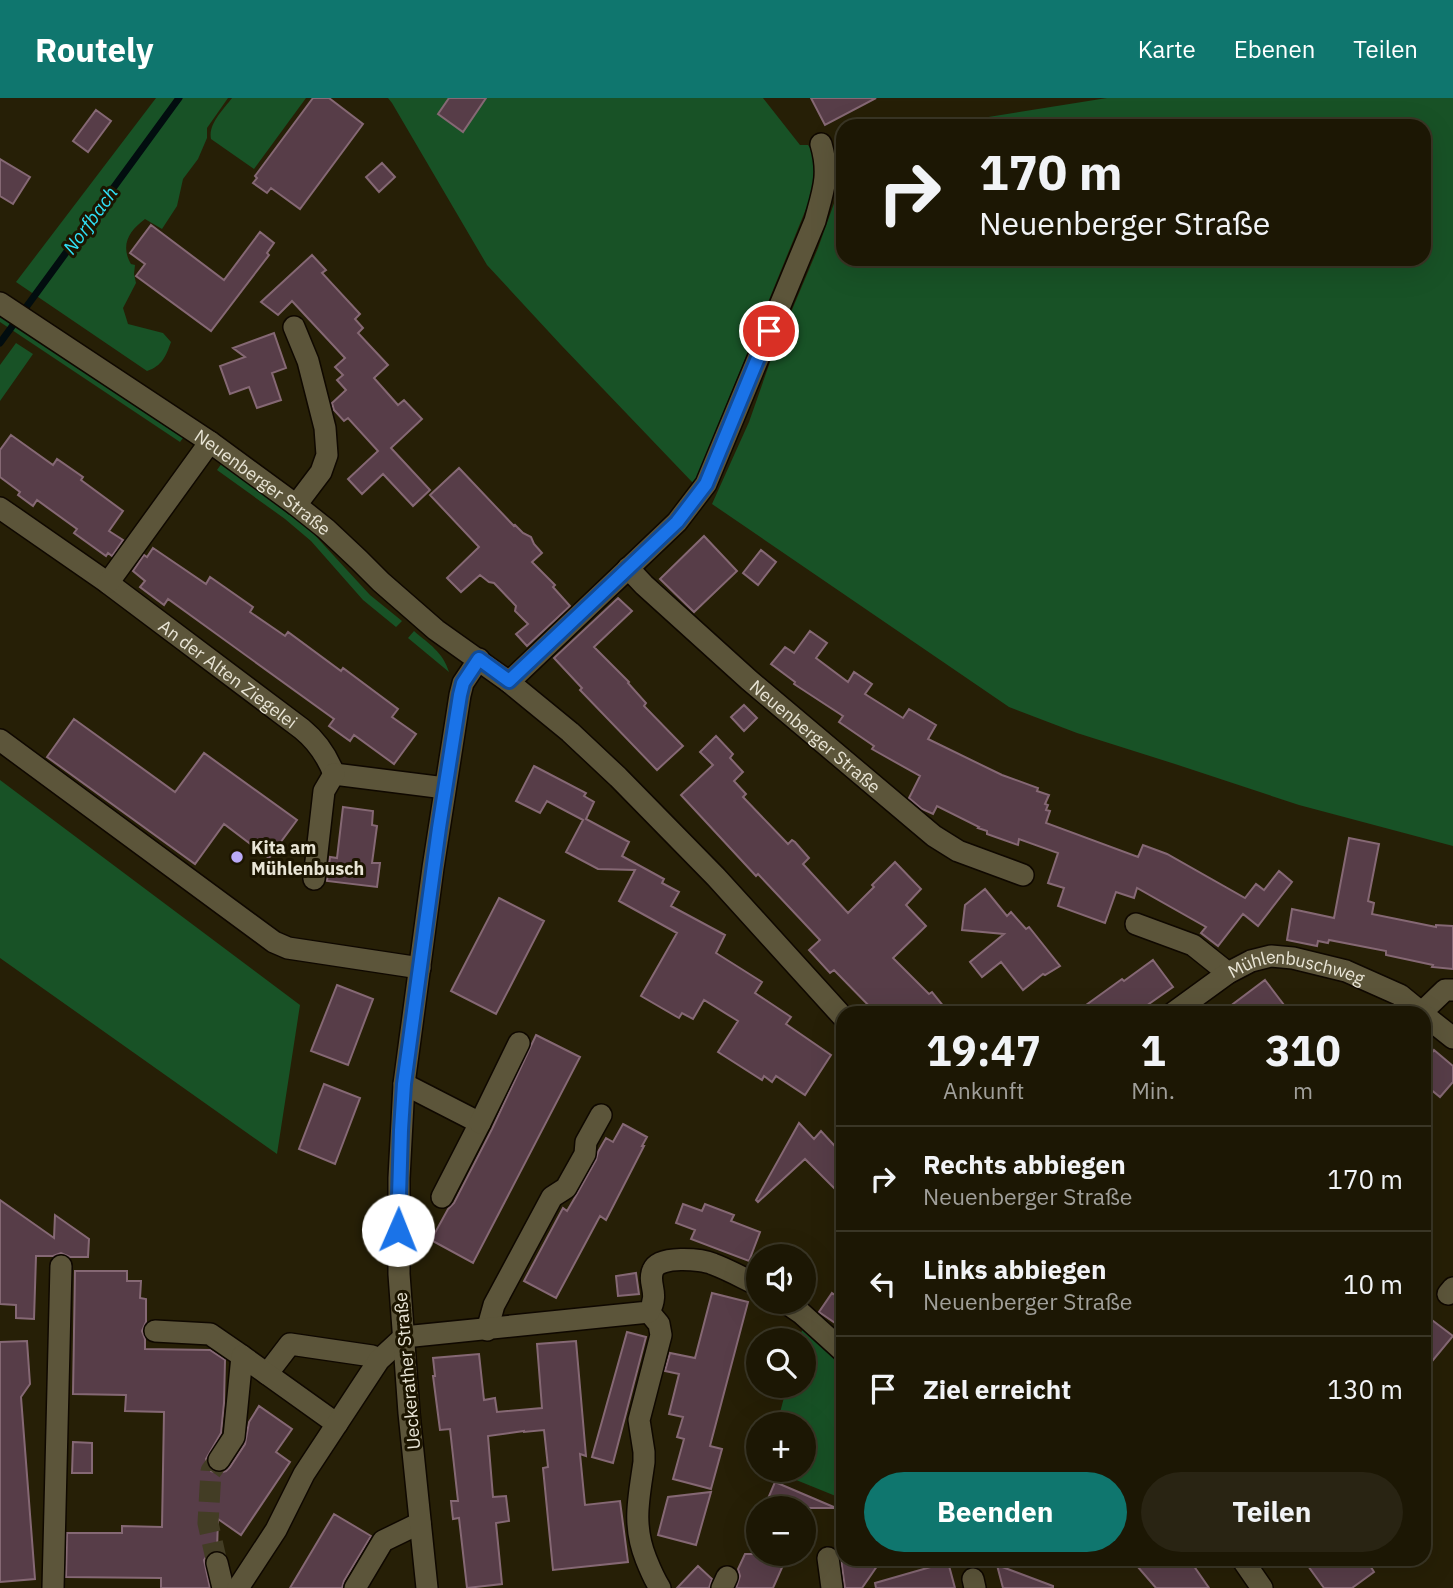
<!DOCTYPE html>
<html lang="de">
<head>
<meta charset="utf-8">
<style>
  body { margin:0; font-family:"IBM Plex Sans",sans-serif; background:#292413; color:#f1f3f6; height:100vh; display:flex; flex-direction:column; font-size:26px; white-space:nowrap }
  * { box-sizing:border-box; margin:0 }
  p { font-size:23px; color:#a09f9a }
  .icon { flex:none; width:38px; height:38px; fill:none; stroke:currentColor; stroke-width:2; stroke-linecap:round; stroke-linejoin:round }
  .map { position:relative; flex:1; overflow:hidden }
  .sheet { position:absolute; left:836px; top:908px; width:595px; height:560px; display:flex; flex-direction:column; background:#1c1704; border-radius:21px; box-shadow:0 7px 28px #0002,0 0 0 2px #3a3626 }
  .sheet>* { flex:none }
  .guide { position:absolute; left:836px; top:21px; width:595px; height:147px; border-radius:21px; box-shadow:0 7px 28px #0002,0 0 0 2px #3a3626; background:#1c1704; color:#f1f3f6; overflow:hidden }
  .buttons { position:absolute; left:746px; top:1146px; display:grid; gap:14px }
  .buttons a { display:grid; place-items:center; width:70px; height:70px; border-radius:50%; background:#1c1704; box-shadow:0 7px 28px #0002,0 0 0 2px #3a3626; font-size:35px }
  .pin { position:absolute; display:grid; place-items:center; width:60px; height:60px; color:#fff; margin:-30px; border:4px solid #fff; border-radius:50%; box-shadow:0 2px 7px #0007 }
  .me { position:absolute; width:77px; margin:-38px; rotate:1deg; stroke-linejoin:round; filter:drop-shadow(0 0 5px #0008) }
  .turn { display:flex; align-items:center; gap:24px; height:147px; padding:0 28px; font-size:32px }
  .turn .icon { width:91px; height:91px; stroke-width:2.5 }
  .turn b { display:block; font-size:49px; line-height:60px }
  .eta { display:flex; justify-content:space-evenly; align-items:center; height:119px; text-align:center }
  .eta b { font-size:42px; font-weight:700; line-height:49px }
  .primary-button { display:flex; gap:14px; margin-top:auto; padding:14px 28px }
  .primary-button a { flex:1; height:80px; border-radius:42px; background:#0f766e; color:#fff; font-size:28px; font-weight:700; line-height:80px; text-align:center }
  .primary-button a+a { background:#292413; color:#f1f3f6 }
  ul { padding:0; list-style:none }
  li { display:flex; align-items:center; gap:21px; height:105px; padding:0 28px; border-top:2px solid #3a3626 }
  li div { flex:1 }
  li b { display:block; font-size:26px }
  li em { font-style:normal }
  header { display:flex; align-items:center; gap:42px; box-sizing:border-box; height:98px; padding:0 35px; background:#0f766e; color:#fff }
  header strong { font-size:33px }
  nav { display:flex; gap:38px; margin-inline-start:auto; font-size:24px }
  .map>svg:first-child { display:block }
  .green { fill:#185226 }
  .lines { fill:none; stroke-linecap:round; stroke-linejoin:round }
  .stream { stroke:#020d0f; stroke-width:7 }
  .building { fill:#573d48; stroke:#856874; stroke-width:2 }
  .minor-tunnel { stroke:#433d25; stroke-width:21; stroke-dasharray:21 10; stroke-linecap:butt }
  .minor-casing { stroke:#0f0800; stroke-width:24 }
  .minor { stroke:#5c553a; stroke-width:21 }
  .route-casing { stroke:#114b97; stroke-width:18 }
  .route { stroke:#1a73e8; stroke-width:12 }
  .poi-dot { fill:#baaaf6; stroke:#1c1500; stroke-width:2.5 }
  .labels { text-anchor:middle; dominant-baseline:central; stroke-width:6; stroke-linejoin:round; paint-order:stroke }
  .street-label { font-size:18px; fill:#e9e5d6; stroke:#1c1500 }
  .poi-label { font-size:18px; font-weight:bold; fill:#e9e5d6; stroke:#1c1500; text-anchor:start }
  .water-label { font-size:19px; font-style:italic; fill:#30e1f6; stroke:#1c1500 }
</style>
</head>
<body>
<header>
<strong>Routely</strong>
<nav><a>Karte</a><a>Ebenen</a><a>Teilen</a></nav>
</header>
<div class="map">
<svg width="1453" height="1490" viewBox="0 0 1453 1490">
  <rect width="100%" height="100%" fill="#261f06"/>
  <path class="green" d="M156,0h72l-21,30v10l-9,21 -15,20 -6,27 -15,23 -17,-10c-16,12 -25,26 -14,45l4,1 -1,9 2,9 -13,25 5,16 35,9 8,9c-5,14 -9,24 -24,29l-131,-89z
    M232,0h74l-52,71 -43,-30c-3,-15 12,-29 21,-41z
    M388,0h375l37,47h8l9,13v24l-123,302 -133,-139 -74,-80 -95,-162z
    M1107,0h346v748l-154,-41 -124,-41 -98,-31 -68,-26 -297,-203 37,-82 21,-60 48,-114 19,-53 6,-33 1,97h580v-133h-492z
    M0,218l183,122 -3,4 -180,-120z
    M16,245l17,11 -33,47v-36z
    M222,365l72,53 17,15 59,64 32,26 -6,6 -33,-27 -52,-59 -26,-22 -68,-49z
    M414,533c15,13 29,21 35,41l-41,-34z
    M0,682l300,225 -23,149 -277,-196z
    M803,1229l40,37v135l-64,-26v-3h24v-46h-26l10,-38h16v-46h-4z"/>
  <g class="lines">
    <path class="stream" d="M0,245l179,-245"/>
  </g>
  <path class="building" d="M313,0h16l34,26 -63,85 -29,-21 -4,5 -14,-10 4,-5 -2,-2z
    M449,0h37l-23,34 -25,-18z
    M811,0h65l-51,27z
    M96,12l15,11 -23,31 -15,-11z
    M0,61l30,18 -17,27 -13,-8z
    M382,65l13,14 -16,15 -13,-15z
    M151,127l73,55 36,-48 14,11 -7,10 2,2 -58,76 -75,-55 9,-12 -15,-11z
    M312,157l14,15 -4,3 38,41 -5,5 8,9 -5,5 30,32 -14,13 24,27 6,-5 18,19 -31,29 39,42 -17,16 -30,-32 -21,20 -14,-15 30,-28 -30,-33 -4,3 -10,-11 -2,-7 14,-13 -9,-10 6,-5 -8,-8 10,-9 -53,-57 -14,14 -17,-13z
    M274,235l12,35 -14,5 9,27 -24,8 -8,-21 -19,7 -10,-28 25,-9 -12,-9z
    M11,337l42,30 4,-6 26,18 -2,3 42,31 -14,20 14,9 -11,16 -4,-3 -2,3 -32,-23 3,-4 -40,-29 -4,6 -15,-11 2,-3 -20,-15v-27z
    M459,370l55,58 1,-1 8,8 8,4 3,7 8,9 -10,9 23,23 -2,2 17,19 -43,40 -11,-12 12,-10 -13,-13 1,-5 -22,-23 -5,-1 -9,-7 -19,17 -14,-14 32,-31 -49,-52z
    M704,438l33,35 -43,41 -34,-33z
    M153,450l53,36 4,-7 43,30 -3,5 35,24 3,-4 53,39 2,-3 55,41 -6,8 24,17 -22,30 -40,-29 -4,6 -21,-15 5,-7 -166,-120 -4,6 -24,-18 5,-6 -12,-10 11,-16 3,2z
    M761,452l15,12 -18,23 -15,-12z
    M618,500l14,13 -38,36 35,35 -1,1 18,20 -2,3 39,40 -26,24 -77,-80 2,-2 -28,-30z
    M810,533l17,12 -11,15 32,24 6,-10 18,12 -7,10 38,24 6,-9 27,16 -8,14 74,36 36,13 -1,3 12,4 -4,9 3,1 -2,5 4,1 -4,12 92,34 5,-12 24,9 78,44 11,-14 8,6 15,-19 13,11 -34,44 -15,-12 -25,32 -17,-13 5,-6 -69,-39 -3,10 -18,-6 -11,31 -47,-17 6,-18 -16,-5 10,-30 -39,-14 -1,6 -31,-11v-3l-9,-3 1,-1 -42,-21 -4,8 -11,-5 -13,-11 11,-22 -48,-27 2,-3 -35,-24 4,-6 -49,-32 1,-2 -24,-18 14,-17 9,6z
    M744,607l13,13 -13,13 -13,-14z
    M74,621l101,73 29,-39 93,67 -28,38 -45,-34 -29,40 -148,-107z
    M716,638l17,18 -3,4 13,14 -9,9 12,13 -3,3 45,47 4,-4 3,2 14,16 -6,6 45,49 26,-26 -2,-2 23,-23 26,27 -15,16 20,21 -33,32 36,36 3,-2 17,21h-73l-42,-43 -4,3 -21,-23 11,-10 -62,-66 -2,2 -75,-81 32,-30 -13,-13z
    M534,668l52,27 -2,3 10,6 -8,17 43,23 -7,14 42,23 -2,4 17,9 -8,14 54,29 -9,18 46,29 -7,11 36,24 -5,7 45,31 -26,40 -29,-19 -4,6 -8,-6 -2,4 -44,-28 20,-31 -34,-21 -11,19 -11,-6 -3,5 -38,-22 36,-63 -58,-32 16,-31 -37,-1 -32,-17 17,-32 -36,-19 -7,12 -24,-12z
    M343,709l30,4 -1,14 5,1 -5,37h8l-3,24 -50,-6 3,-24 7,1z
    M1349,740l30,6 -11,57 6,2 -2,11 64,13v-2l17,1v43l-21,-2 1,-2 -47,-10v-4l-57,-11 -1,3 -10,-2 -1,5 -30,-6 5,-31 42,9z
    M985,791l22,27 4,-4 15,17 3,-2 31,39 -15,9 -2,-1 -20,16 -22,-28 -19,15 -12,-15 34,-28 -42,-4 3,-25z
    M499,800l45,23 -48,93 -45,-23z
    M1153,862l20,27 -37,26h-61l47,-34 2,2z
    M1265,882l19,25 -11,8h-52z
    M337,887l36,14 -25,66 -37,-14z
    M536,937l44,22 -107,206 -42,-23 17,-31 6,-6 38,-74z
    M1434,952l19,16v16l-13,15 -16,-13v-22z
    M324,986l36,14 -25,66 -36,-15z
    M799,1025l15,16 7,-8 23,25v21l-9,12 -30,-30 -47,43 -2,-2z
    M623,1026l24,13 -5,9h2l-38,74 -6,-4 -44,82 -32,-17 39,-73 4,3 10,-17 19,-34 2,-8 8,-14 7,4z
    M0,1102l54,38 1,-23 34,24 -1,18h-18l-9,-4 -8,3h-17l-2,63 -18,-1v-13l-16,-1z
    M683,1106l19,7 3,-7 29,11 -3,6 29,11 -11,29 -58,-22 4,-9 -19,-7z
    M75,1173h52v10h14l-1,17 6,1v23l-4,9 3,8v10l65,1 15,10 -1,43 -3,30 -15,26 1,6 4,6 8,2 7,-2 4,-4 15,-23 4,-22 10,-16 33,23 -16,23 14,10 -49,73 -23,-16 -1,31 -8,3 -5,7 6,28h-49v-10l-95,-1 1,-44h55v-7l40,1 2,-115 -39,-1 1,-16 -53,-1z
    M636,1175l3,21 -21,2 -2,-20z
    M712,1195l36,9 -38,144 12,3 -11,40 -38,-10 11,-40 -7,-2 6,-20 -14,-3 10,-40 -14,-3 5,-18 25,5z
    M832,1195l12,8v28l-25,-17z
    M1424,1216l29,22 -29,35z
    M627,1234l19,5 -33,126 -21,-6z
    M27,1243l3,43 -9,13 14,182 -35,3v-240z
    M576,1243l10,115 -6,-2 5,51 35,-4 8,61 -75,8 -10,-102 5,-1 -4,-37 -20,2v-1l-36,5 5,61 13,-1 3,25 -13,2 6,61 -35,4 -8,-70 -6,1 -2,-18h7l-8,-72 -10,1 -7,-54h2l-2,-18 46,-4 5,46 11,-2 2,14 45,-4 -5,-64z
    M73,1344l19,1v30h-20z
    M775,1384l61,26h-72z
    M711,1394l-15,53 -38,-10 10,-38z
    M334,1416l37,22 -27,45 -2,7h-52z
    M745,1456h43l-15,34h-37l4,-12 -2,-7z
    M841,1461h41l-20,29h-17z
    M1131,1461h58l20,29h-53z
    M1303,1461h63l8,13 -22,16h-28z
    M948,1464l7,26h-79l-1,-5z
    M997,1467l56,21v2h-50z
    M698,1468l14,13 -3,9h-32z"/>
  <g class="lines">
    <path class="minor-tunnel" d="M217,1465l-9,-40 3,-52 8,-11"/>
    <defs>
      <g id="minor">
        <path id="s1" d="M0,205l210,139 86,63 30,24 33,31 22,22 55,48 73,52 61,50 48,45 98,100 128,141"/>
        <path d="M294,229l14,34 17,67 2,27 -6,17 -25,33"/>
        <path id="s2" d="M0,410l108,75 194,146c16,13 25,27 32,45"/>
        <path id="s3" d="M628,470l16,17 105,95 185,156 24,15 65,24"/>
        <path d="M108,485l102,-141"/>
        <path d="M509,584l168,-160 29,-38 109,-263c8,-30 15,-46 6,-77"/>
        <path d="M0,642l274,202 14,6 132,20"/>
        <path d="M334,676l111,14"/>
        <path d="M314,781l10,-88 10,-17"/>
        <path d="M1136,826l57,21 35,28"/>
        <path id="s4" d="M1173,915l55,-40 23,-12 20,-5 22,2 53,13 54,24 22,18"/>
        <path d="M1421,915l24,-23h8"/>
        <path d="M1424,917l29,23"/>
        <path d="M404,986l76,39 -38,74"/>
        <path d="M480,1025l39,-80"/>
        <path d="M1448,1196l5,-6"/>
        <path d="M785,1204l16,11 43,39"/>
        <path d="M649,1214l10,12 2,11 -22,85 5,32v10c-5,36 -12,62 2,97 4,10 8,20 14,29"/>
        <path d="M487,1232l7,-25 58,-108 14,-9 19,-34 1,-12 15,-27"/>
        <path d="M155,1233l55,3 32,22"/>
        <path d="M267,1276l23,-30 82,12"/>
        <path d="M219,1362l15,-23 8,-81 95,68"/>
        <path d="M828,1460l4,30"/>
        <path d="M1242,1461l20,29"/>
        <path d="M217,1465l6,25"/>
        <path d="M973,1481l2,9"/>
        <path d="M53,1490l8,-322"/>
        <path d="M238,1490l38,-58 28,-56 75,-114 25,-23 245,-25c11,-20 -2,-28 4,-42 6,-15 48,-11 60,-6 16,6 30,14 45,21"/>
        <path d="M355,1490l28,-47 37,-18"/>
        <path d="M427,1490l-18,-175 -10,-139v-96l5,-94 29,-216 27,-173 3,-12 16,-24"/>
        <path d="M722,1490l5,-11"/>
      </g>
    </defs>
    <use href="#minor" class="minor-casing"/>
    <use href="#minor" class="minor"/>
  </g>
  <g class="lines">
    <defs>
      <path id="route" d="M398,1132l3,-100 3,-46 35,-256 21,-133 3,-12 16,-24 30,22 168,-159 29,-38 63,-153"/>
    </defs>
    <use href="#route" class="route-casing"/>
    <use href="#route" class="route"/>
  </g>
  <circle class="poi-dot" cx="237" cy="759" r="7"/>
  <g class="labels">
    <g class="street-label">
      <text stroke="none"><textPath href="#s1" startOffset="318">Neuenberger Straße</textPath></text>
      <text stroke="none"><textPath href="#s2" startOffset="282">An der Alten Ziegelei</textPath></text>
      <text stroke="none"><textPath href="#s3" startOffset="252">Neuenberger Straße</textPath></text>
      <text stroke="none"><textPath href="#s4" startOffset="140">Mühlenbuschweg</textPath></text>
      <text transform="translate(407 1273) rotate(-95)">Ueckerather Straße</text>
    </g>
    <g class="poi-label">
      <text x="251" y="749">Kita am<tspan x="251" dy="21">Mühlenbusch</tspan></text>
    </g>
    <g class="water-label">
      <text transform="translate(90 122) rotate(-54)">Norfbach</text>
    </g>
  </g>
</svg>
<div class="buttons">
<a><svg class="icon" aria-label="sound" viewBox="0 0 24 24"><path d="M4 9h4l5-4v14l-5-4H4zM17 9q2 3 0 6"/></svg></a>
<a><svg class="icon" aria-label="search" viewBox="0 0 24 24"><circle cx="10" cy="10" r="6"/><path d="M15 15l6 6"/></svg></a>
<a>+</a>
<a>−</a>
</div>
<div class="pin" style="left:769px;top:233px;background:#d93025"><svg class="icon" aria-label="arrive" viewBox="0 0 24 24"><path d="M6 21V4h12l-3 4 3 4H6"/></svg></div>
<svg class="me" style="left:398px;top:1132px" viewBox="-20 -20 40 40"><circle r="19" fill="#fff"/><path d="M0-13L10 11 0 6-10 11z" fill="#1a73e8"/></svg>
<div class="guide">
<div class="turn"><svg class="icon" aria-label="right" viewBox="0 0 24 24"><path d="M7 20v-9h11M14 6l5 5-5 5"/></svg><div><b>170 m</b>Neuenberger Straße</div></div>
</div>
<section class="sheet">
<div class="eta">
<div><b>19:47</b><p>Ankunft</p></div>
<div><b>1</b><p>Min.</p></div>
<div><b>310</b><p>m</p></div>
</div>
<ul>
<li><svg class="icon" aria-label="right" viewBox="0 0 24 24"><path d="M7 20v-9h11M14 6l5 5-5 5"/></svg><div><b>Rechts abbiegen</b><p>Neuenberger Straße</p></div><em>170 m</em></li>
<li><svg class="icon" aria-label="left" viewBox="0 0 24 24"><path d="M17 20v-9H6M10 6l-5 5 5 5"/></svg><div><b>Links abbiegen</b><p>Neuenberger Straße</p></div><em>10 m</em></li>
<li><svg class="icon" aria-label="arrive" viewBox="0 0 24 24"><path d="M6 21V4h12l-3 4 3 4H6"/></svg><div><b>Ziel erreicht</b></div><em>130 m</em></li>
</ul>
<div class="primary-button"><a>Beenden</a><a>Teilen</a></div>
</section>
</div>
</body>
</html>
